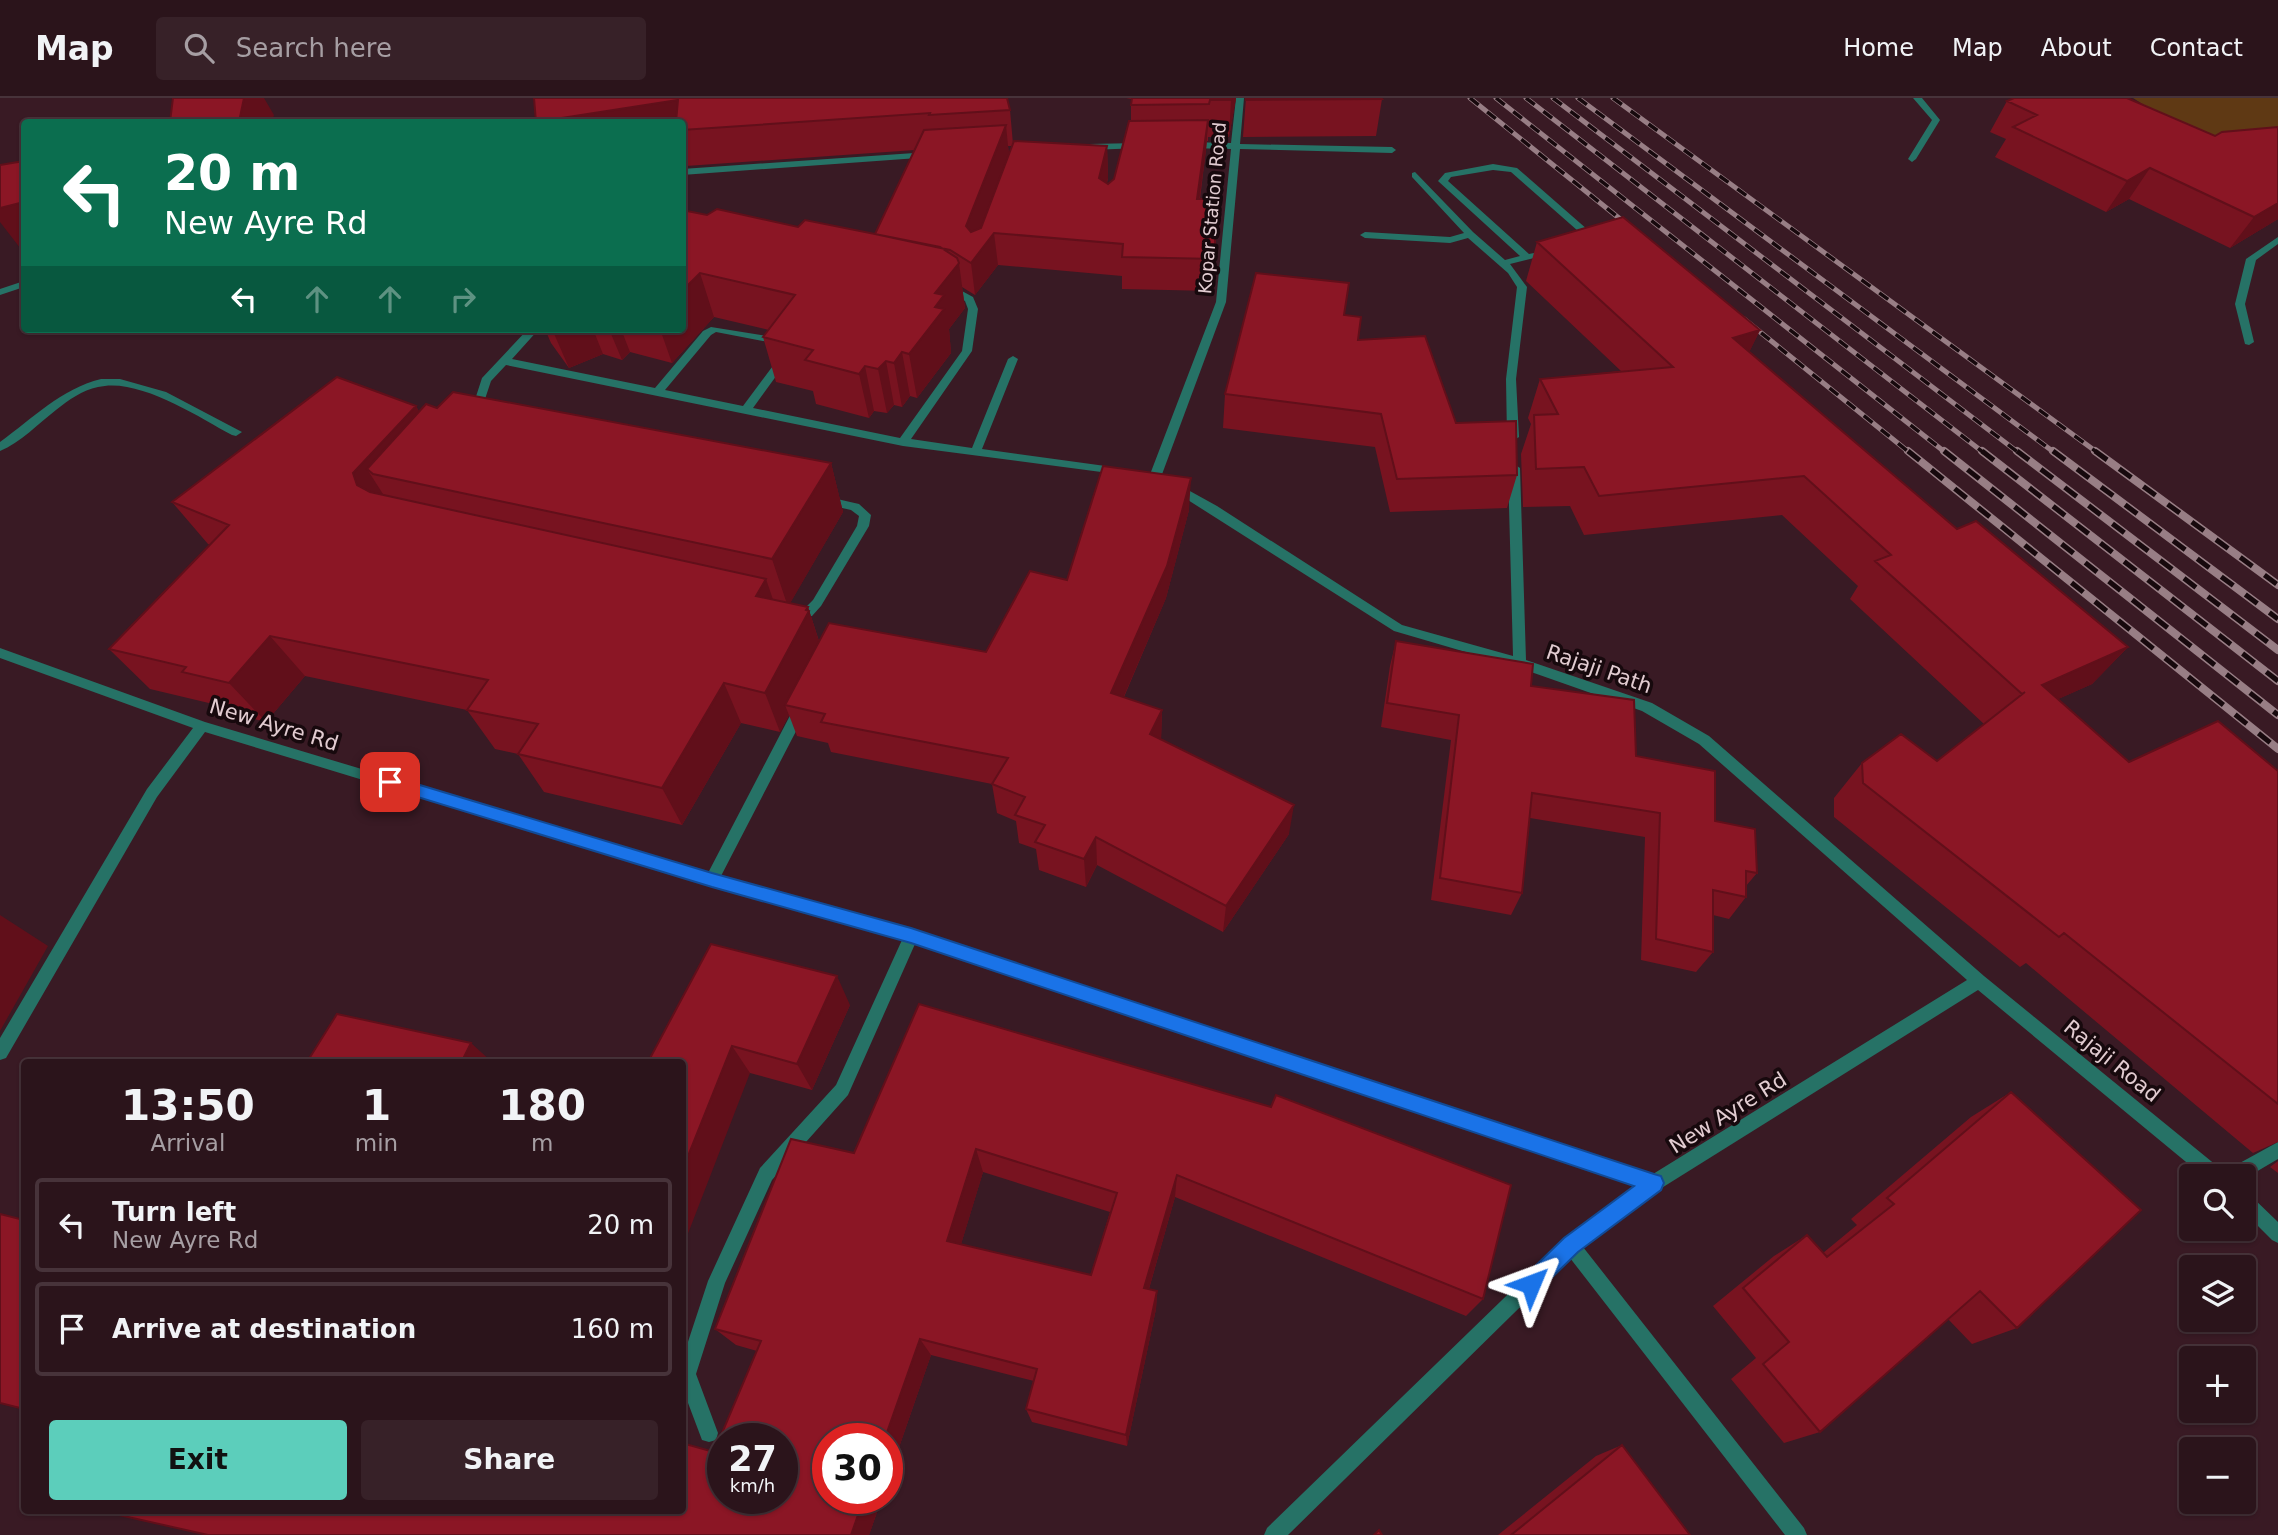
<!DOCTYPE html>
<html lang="en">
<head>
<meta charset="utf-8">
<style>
  body { margin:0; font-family:"DejaVu Sans",sans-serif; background:#372128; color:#f1f3f6; height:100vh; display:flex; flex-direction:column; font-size:26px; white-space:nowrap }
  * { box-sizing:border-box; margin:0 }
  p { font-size:23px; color:#a69ea3 }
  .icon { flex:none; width:38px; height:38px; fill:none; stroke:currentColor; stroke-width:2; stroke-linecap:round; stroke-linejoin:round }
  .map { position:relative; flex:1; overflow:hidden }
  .panel { position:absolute; left:21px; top:961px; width:665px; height:455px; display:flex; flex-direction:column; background:#2b141b; border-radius:7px; box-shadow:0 2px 5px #0004,0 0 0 2px #47333a }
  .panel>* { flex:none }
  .banner { position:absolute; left:21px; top:21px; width:665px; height:214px; border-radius:7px; box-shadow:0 2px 5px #0004,0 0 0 2px #47333a; background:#0b6e4f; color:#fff; overflow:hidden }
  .controls { position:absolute; left:2179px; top:1066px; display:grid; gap:14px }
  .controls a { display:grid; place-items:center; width:77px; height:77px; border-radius:7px; background:#2b141b; box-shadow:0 2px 5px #0004,0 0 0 2px #47333a; font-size:35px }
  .speed { position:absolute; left:707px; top:1325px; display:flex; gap:14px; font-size:35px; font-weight:700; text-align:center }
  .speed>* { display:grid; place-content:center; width:91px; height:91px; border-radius:50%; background:#2b141b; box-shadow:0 2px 5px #0004,0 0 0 2px #47333a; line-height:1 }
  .speed small { font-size:18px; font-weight:400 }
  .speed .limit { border:10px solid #d22; background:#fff; color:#111 }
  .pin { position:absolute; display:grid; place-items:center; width:60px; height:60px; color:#fff; margin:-30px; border-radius:14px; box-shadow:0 4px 10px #0006 }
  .me { position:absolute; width:77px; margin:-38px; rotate:46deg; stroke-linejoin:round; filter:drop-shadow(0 0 5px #0008) }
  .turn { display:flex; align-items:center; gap:24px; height:147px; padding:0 28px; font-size:32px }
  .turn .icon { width:91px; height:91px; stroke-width:2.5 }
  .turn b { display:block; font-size:49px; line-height:60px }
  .lanes { display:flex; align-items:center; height:66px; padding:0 28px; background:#0003; justify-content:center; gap:35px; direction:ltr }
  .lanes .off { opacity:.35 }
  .eta { display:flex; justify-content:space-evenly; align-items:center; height:119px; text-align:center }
  .eta b { font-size:42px; font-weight:700; line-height:49px }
  .cta { display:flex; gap:14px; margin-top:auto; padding:14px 28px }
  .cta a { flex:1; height:80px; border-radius:7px; background:#5ccebb; color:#111; font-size:28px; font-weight:700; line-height:80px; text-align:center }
  .cta a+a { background:#372128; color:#f1f3f6 }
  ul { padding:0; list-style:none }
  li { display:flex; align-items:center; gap:21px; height:94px; margin:0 14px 10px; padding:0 14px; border:4px solid #47333a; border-radius:7px }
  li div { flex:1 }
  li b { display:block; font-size:26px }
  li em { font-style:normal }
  header { display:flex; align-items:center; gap:42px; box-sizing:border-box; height:98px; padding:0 35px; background:#2b141b; border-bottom:2px solid #47333a }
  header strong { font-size:33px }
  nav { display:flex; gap:38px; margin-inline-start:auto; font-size:24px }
  .search { width:490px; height:63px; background:#372128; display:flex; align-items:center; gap:18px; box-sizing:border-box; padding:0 24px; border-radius:7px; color:#a69ea3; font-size:26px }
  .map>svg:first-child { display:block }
  .green { fill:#5f3914 }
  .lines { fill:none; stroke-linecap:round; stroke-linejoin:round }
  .street { fill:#267266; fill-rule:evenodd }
  .rail-far1-casing { stroke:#987e85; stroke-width:5 }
  .rail-casing { stroke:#987e85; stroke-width:8 }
  .rail-far1 { stroke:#17090d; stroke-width:3.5; stroke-dasharray:11; stroke-linecap:butt }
  .rail { stroke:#17090d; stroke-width:5; stroke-dasharray:15; stroke-linecap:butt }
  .wall { fill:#781320; fill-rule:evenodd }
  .shaded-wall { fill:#610f1a }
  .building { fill:#8b1625; stroke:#610f1a; stroke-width:2; fill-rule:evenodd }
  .route { fill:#1a73e8; stroke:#114b97; stroke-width:2 }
  .labels { text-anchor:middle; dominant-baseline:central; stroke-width:7; stroke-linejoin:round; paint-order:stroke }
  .far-street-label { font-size:18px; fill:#e2ccd1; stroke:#17090d }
  .street-label { font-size:21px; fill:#e2ccd1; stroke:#17090d }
</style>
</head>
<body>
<header>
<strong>Map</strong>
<div class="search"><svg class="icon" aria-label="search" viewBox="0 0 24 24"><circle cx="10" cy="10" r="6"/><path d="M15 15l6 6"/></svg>Search here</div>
<nav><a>Home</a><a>Map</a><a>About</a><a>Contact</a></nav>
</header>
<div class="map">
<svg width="2278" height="1437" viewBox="0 0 2278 1437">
  <rect width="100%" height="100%" fill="#391a24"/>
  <path class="green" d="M2133,0h145v45l-68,4z"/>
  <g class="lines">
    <path class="street" d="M1236,0h8l-4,46 152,3 4,3 -4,3 -152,-4 -14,153 -65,175 -6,4 -6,-4 67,-175 15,-153 -44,-1 -4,-3 4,-3 44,1z
      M1913,0h9l18,22 -24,39 -4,3 -4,-3 24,-39z
      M1139,45l4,3 -1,2 -53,2 -4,-3 4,-3z
      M929,54l4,3 -1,2 -250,18v-6z
      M1493,66l24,4 79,69 -4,6h-6v-5l-75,-66 -18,-2 -42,7 -3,4 81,73 20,-4 5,3 -44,11 17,23 -11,92 3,58 -6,4 -6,-4 -1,-58 11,-92 -9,-14 -40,-35 -18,5 -85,-5 -5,-3 5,-3 85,5 14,-4 -52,-56v-4l3,-1 58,60 32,28 15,-4 -82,-75 7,-8z
      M2278,139v7l-22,16 -11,44 9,38 -5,3 -4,-1 -10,-40 11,-45z
      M24,183v6l-24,8v-6z
      M949,186l24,13 5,12 -6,42 -61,88 61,9 36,-89 5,-3 5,3 -36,90 138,19 4,1v6l-221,-29 -397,-81 -15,16 -12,36h-8l-1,-2 12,-37 46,-49h11l-27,30 143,29 48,-57 8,-4 68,11 5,3 -5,3 -63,-12 -5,3 -46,55 78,16 38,-51 4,-1 5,3 -37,51 147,30 62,-87 6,-42 -3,-8 -20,-12v-4z
      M101,281h19l46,13 76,40 -6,4 -4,-1c-35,-19 -94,-58 -134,-48 -16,3 -29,13 -42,23 -17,13 -36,33 -56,41v-9c33,-24 61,-53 101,-63z
      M1514,366l6,4 6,192 126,43 57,33 275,240 238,194 2,6h-21l-225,-186 -318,199 -77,58 221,281 3,7h-22l-215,-277 -282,277h-24l3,-7 298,-289 72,-53 -722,-242 -67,151 -76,85 -47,103 -29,91 22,59 -2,7 -7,2 -7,-2 -20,-53v-27l26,-79 52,-113 76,-83 66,-145 -190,-54 -507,-154 -48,65 -151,261 -6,2v-22l147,-249 46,-61 -193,-70v-10l205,74 503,151 87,-167 5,-1 7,5 -86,166 190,53 742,245 314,-194 -268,-236 -57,-33 -125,-44 -123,-36 -225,-143 2,-3h8l38,21 185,119 111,31 -5,-188z
      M824,398l35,8 12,11 -2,11 -48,80 -9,10 -20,4 -6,-5 2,-3 16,-3 9,-9 44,-74 2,-10 -8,-6 -31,-7v-6z
      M2278,1044v17l-34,20v-3h-19l2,-6z
      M2244,1095l6,2 28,27v21l-6,-3 -28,-28z"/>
    <defs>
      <path id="rail-far1" d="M1470,0l165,133
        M1496,0l450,355
        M1526,0l458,355
        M1553,0l466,355
        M1578,0l477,355
        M1613,0l485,355
        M1744,221l166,134"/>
      <path id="rail" d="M1908,353l370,298
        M1944,353l334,264
        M1982,353l296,230
        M2017,353l261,199
        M2053,353l225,168
        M2095,353l183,134"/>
    </defs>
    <use href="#rail-far1" class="rail-far1-casing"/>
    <use href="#rail" class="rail-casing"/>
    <use href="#rail-far1" class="rail-far1"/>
    <use href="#rail" class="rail"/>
  </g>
  <path class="wall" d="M1126,0h110l-7,39h-21v4h-1l-7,58 15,60 -2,32 -91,-2v-13l-124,-11 -23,30 -13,-8 3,21 -16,21 2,24 -34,45 -7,-2 -8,11 -8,-2 -7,8 -13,-2 -5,7 -53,-14 -3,-13 -37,-9 -13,-45 6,-7 -55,-13 -42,46 -42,-11 -8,8 -19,-6 -34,14 -18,-25 -6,-14h137l25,-114 91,12 77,7 40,-84 -229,16 -4,-10v-34h-146l474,-12 3,34 94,2 1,32 -1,5 1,1 6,-5 17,-58v-16l1,-6zM1008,48h4l-3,9z
    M1246,0l136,1 -6,37 -133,1z
    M2007,3l271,118 -48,29 -101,-49 -23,13 -111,-55 11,-18 -16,-7z
    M1537,144l223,88 -11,22 208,177 171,118 -36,37 -34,15 71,63 149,9v371l-25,11 -227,-190 -6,4 -186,-150v-19l28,-35 75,-2 47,-37 -134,-125 8,-13 -76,-71 -198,20 -14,-29 -47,1 -2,-53 10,-30 -3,-6 12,-39 81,-8 -95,-90z
    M1344,217l14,25 159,135 -10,33 -117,4 -15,-65 -152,-19 2,-34z
    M416,308l3,6 18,-4 394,55 12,49 -53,91 18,4 11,34 167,11 81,-72 122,-70 -23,88 -42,99 38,13 -1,30 128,94 -66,98 -126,-67 -11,22 -47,-17 -3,-21 -17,-6 -3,-22 -19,-8 -5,-29 -161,-32 -3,-9 -31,-7 -8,-21 -9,17 -39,-9 -59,102 -138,-33 -26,-38 -23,-5 -28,-39 -162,-34 -39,46 -45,-11 -8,-7 -63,-15 -41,-40 101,-104 -2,-1 -36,-42z
    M1396,543l135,45 105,70 79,65 42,52 -11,13v11l-17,22 -16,-4v37l-17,20 -55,-12 4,-123 -115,-19 -8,75 -11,22 -80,-15 20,-160 -70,-13 9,-61z
    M919,906l564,295 -17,17 -291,-119 -26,92 8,2 -1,18 -29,137 -95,-24 -6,-13 8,-28 -103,-26 -44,127v-44l-5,60 -13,37h-661l506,-83 43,-101 -21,-6 -21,-16 139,-176zM983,1074l127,40 -19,63 -130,-31z
    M850,907l-38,85 -62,-17 -68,-11z
    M2011,994l6,236 -45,16 -24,-25 -128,113 -36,11 -53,-64 25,-21 -43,-52 61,-50 33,-21 16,18 34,-28 -6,-6 120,-102z
    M2278,1063v12l-8,-6z
    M1622,1347l68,90h-192l98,-79z"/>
  <path class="shaded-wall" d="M244,0h20l10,17 -2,7h-33z
    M1232,0h4l-7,39 2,-37z
    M678,2l4,22h-146z
    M1208,22l-2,31 -11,80 2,-32z
    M1006,27l3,31 -39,102 -4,-32z
    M1107,48l1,32 -9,31v-31z
    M2150,70l-21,31 -23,13 21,-31z
    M24,104v51l-24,-31v-14z
    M2278,105v16l-48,29 24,-31z
    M994,135l4,32 -23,30 -4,-32z
    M959,165l6,45 -16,21 2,24 -34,45 -8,-44 26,-47v-14z
    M700,175l14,44 -42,46 -12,-34h22v-38z
    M552,231h41l10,25 -34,14z
    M609,231h12l9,23 -8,8z
    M1760,232l-19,39 -8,-31z
    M902,254l8,44 -8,11 -8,-44z
    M886,263l8,44 -7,8 -9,-44z
    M865,268l9,45 -5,7 -10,-44z
    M416,308l24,42 -73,21 23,36 -33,-20 -4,-12z
    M831,365l12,49 -55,95 -16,-48z
    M1191,380l-2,32 -23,88 -54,126 -1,-31z
    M766,481l14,41 -24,-24z
    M808,509l14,44 -37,54 4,10 -9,17 -15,-39z
    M270,538l35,40 -39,46 -37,-39z
    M2128,549l-36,37 -83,37 33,-36z
    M724,585l17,40 -59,102 -20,-37z
    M1162,612l-1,30 -11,-6z
    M1294,707l-5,29 -66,98 3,-26z
    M1096,739l1,28 -11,22 -2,-28z
    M0,817l48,31 -48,85z
    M837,878l13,29 -38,85 -15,-26z
    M471,945l21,19 -28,-5z
    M732,948l18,27 -68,176v-78z
    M976,1051l7,23 -27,89 -9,-20z
    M1177,1077l-2,22 -31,109v-18z
    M1157,1193l-1,18 -29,137 -1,-11z
    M920,1241l11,16 -44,127v-44h-2z
    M864,1400h18l-13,37h-18z"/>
  <path class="building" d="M173,0h71l-5,24h-69z
    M534,0h473l3,12 -81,5 1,-2 -248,17v-8h-6l2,-22 -142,22z
    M1132,0h100l-1,2h-21l-1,4 -78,1z
    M1246,0h135l1,1 -136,1z
    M2014,0h113l88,38 7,-4 56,-5v76l-24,14 -104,-49 -23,13 -114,-54 24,-12 -30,-14z
    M1208,22l-11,79h18v60l-93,-2 1,-13 -129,-11 -23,30 -21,-13 -75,-16 49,-104 82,-5 -40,101 5,6 10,-4 33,-87 93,5 -8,32 9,6 6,-5 15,-58z
    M24,63v41l-24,6v-43z
    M717,111l81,18 7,-7 135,27 17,11 2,5 -24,30 9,2 -9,12 9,2 -35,45 -7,-2 -8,11 -8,-2 -8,8 -13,-3 -6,8 -54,-14 8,-10 -50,-13 32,-42 -95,-22 -18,18v-81l25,5z
    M1623,119l137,113 -27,8 224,191 19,-8 152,126 -86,38 87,77 89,-41 60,50v333l-214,-171 -5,4 -196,-154 -1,-20 39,-29 36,27 88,-69 -3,2 -147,-133 16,-6 -87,-79 -205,20 -15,-29 -48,2 -2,-54 24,-1 -18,-35 133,-12 -136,-125z
    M1256,175l93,10 -5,32 17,2 -3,23 67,-4 31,87 60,-2 1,54 -120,4 -16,-65 -156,-20z
    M337,279l79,29 -63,67 4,12 13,7 396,87 -10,17 52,11 -2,3 3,1 -44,82 -41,-10 -62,105 -144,-34 20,-30 -71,-14 21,-30 -218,-44 -41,47 -47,-11 4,-5 -77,-18 120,-124 -57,-23z
    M453,294l378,71 -59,96 -399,-85 -6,-5 59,-65 11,4z
    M1103,368l88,12 -24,88 -56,127 51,17 -12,24 144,71 -68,101 -130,-69 -12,22 -49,-17 10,-17 -30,-10 10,-18 -33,-13 16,-26 -187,-36 4,-8 -40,-9 44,-82 157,29 44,-81 37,9z
    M1396,543l137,23 -2,22 103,14 2,56 79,15v50l40,8 2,44 -11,-2v26l-33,-7v62l-57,-13 4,-126 -128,-20 -10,100 -82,-15 19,-163 -72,-12z
    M711,846l126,32 -40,88 -65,-18 -50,125v-109h-34z
    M919,906l352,103 5,-12 235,90 -28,114 -306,-124 -33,113 13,3 -31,144 -100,-26 11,-40 -117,-30 -35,99h-57v60h36l-13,37h-643l-111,-25h585v-67l32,9 47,-111 -46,-12 76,-190 63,14zM976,1051l141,44 -26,82 -144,-34zM723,1340h59v60h-59z
    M337,916l134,29 -7,14 30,5h-187z
    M2011,994l130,118 -124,118 -37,-37 -160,141 -57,-68 26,-22 -46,-54 64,-53 20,22 67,-53 -7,-6z
    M0,1116l24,6v189l-24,-6z
    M1622,1347l68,90h-179z
    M1379,1432l3,5h-8z"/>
  <path class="route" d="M390,678l322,97 199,55 743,246 7,2 3,7 -3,7 -83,62 -40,39 -7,3 -7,-3 -3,-7 3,-7 40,-39 70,-52 -723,-243 -199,-56 -327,-100v-9z"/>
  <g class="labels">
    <g class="far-street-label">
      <text transform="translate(1212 110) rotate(-85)">Kopar Station Road</text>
    </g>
    <g class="street-label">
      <text transform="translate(1599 571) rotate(19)">Rajaji Path</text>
      <text transform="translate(274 627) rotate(17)">New Ayre Rd</text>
      <text transform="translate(2112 963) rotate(39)">Rajaji Road</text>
      <text transform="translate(1728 1015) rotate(-32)">New Ayre Rd</text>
    </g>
  </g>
</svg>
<div class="controls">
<a><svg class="icon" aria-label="search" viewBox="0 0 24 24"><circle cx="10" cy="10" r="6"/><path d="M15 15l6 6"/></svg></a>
<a><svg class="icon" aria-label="layers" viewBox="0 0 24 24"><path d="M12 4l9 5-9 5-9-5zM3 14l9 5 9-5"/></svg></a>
<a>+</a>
<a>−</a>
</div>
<div class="speed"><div>27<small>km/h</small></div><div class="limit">30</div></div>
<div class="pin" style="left:390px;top:684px;background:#d93025"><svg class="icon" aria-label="arrive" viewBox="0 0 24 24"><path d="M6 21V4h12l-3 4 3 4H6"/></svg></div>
<svg class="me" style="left:1531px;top:1186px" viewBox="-20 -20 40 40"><path d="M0-17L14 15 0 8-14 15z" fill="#1a73e8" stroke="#fff" stroke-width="4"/></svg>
<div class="banner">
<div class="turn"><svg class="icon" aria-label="left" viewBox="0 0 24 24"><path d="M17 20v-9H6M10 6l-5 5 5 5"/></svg><div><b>20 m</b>New Ayre Rd</div></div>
<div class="lanes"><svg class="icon" aria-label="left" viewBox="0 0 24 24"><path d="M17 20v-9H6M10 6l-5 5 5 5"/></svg><svg class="icon off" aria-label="ahead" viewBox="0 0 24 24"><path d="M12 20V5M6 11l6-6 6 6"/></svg><svg class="icon off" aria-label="ahead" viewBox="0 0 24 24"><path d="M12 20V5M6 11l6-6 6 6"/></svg><svg class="icon off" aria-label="right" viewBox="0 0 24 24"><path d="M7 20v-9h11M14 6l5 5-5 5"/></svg></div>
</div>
<section class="panel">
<div class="eta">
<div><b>13:50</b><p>Arrival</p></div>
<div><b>1</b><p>min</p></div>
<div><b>180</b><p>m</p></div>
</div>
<ul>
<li><svg class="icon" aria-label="left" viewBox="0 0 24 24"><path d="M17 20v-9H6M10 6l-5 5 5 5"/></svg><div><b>Turn left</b><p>New Ayre Rd</p></div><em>20 m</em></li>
<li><svg class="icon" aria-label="arrive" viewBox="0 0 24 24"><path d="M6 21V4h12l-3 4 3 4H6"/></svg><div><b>Arrive at destination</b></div><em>160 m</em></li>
</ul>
<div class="cta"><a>Exit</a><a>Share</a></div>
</section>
</div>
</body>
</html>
